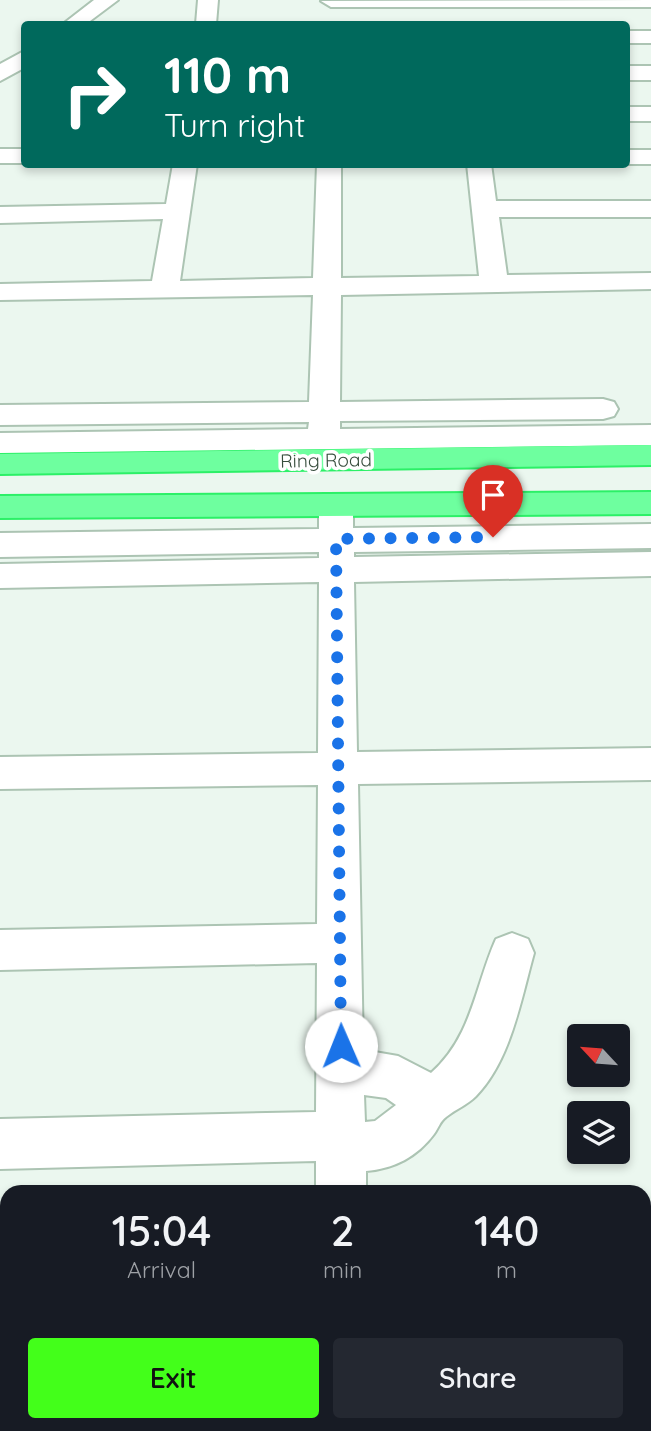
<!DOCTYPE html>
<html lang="en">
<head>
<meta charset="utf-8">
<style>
  body { margin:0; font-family:Quicksand,sans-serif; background:#242831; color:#f1f3f6; height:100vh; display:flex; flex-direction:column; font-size:26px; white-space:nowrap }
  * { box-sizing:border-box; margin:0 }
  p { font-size:23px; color:#9ea1a6 }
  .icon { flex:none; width:38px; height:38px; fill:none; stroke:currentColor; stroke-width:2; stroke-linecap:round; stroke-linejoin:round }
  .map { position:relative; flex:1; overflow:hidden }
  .sheet { position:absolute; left:0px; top:1185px; width:651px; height:247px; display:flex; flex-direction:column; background:#171b24; border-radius:21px 21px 0 0; box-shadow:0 4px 10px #0003 }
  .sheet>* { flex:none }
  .top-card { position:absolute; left:21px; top:21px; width:609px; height:147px; border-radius:7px; box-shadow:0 4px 10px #0003; background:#00695c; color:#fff; overflow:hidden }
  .needle { width:46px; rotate:296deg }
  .controls { position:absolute; left:567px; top:1024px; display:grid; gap:14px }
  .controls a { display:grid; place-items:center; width:63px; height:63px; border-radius:7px; background:#171b24; box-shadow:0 4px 10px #0003; font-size:35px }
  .pin { position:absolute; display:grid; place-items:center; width:60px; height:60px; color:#fff; margin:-72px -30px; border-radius:50% 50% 50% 0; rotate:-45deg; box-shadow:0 0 7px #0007 }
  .pin .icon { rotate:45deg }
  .me { position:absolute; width:77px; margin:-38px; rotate:359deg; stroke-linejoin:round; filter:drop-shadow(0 0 5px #0008) }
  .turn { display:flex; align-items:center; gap:24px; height:147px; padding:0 28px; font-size:32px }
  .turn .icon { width:91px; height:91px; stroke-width:2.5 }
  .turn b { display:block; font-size:49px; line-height:60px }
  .eta { display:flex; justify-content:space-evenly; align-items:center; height:119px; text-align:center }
  .eta b { font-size:42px; font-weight:600; line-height:49px }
  .cta { display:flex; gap:14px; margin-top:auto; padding:14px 28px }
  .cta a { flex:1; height:80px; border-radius:7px; background:#43ff1a; color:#111; font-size:28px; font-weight:600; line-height:80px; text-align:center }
  .cta a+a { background:#242831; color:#f1f3f6 }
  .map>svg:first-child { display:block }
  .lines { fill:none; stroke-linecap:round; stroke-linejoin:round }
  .minor-casing { stroke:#acc4b3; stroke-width:4 }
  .highway-casing { stroke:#2cf067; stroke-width:4 }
  .minor { fill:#fff; fill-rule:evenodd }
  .highway { fill:#6eff9f; fill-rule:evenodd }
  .route { stroke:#1a73e8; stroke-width:12; stroke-dasharray:0 21.6 }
  .labels { text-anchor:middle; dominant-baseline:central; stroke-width:7; stroke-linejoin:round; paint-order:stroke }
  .street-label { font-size:19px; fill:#374d3d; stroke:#fff }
</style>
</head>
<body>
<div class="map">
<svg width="651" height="1431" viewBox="0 0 651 1431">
  <rect width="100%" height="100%" fill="#ebf7ef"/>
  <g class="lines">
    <defs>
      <path id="minor" d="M94,0h24l-32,24h-23z
        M198,0h20l-2,24h-20z
        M651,0v7h-320l-10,-6z
        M626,31h25v12h-25z
        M24,51v17l-24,13v-17z
        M626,66h25v14h-25z
        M626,107h25v14h-25z
        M0,149h24v14h-24z
        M626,150h25v14h-25z
        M173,164h24l-17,117 133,-3 4,-114h24v114l138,-2 -12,-112h24l5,37h155v16h-152l8,58 144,-2v16l-310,6 -1,107 263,-3 11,3 4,7 -4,7 -11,3 -263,2v8l311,-4v20l-651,8v-20l308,-4 1,-7 -309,3v-20l309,-3 4,-107 -313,5v-16l152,-3 11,-62 -163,4v-16l166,-3z
        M336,496l12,3 5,8v21l298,-4v24l-297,4v5l297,-5v24l-297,6 3,170 294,-4v32l-293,4 5,266 35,6 33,17c41,-36 44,-87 65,-134l16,-6 16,6 6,14c-13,46 -23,107 -58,143 -9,9 -20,13 -30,21 -6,4 -8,12 -12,17 -17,23 -41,35 -68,37v21h-50v-31l-316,8v-50l316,-7 1,-149 -317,7v-40l317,-6 1,-139 -318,4v-32l318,-4 1,-171 -319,6v-24l319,-6v-6l-319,5v-24l319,-4v-22l5,-8zM364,1095l22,3 10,7 -21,16 -10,1z
        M0,1335h7v54h-7z
        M310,1424h56v7h-56z"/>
      <path id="highway" d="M651,445v20l-651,9v-20z
        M651,492v22l-651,4v-22z"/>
    </defs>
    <use href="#minor" class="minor-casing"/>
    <use href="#highway" class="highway-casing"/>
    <use href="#minor" class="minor"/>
    <use href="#highway" class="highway"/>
  </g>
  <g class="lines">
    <path class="route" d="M341,1046l-5,-507 157,-2"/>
  </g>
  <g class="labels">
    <g class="street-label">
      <text transform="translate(326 460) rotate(-1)">Ring Road</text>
    </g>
  </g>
</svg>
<div class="controls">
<a><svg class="needle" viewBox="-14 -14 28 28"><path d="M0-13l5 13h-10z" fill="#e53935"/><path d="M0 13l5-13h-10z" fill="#9ea1a6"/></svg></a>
<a><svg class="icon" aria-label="layers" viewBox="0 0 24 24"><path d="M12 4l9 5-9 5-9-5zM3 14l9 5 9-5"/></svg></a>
</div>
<div class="pin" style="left:493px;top:537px;background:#d93025"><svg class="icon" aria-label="arrive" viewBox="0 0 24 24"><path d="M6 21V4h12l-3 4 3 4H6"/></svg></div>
<svg class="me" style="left:341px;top:1046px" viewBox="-20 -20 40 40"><circle r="19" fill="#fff"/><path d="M0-13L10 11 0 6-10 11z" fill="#1a73e8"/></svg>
<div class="top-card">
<div class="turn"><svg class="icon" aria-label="right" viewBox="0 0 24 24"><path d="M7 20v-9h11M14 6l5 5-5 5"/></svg><div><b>110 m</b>Turn right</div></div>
</div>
<section class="sheet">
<div class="eta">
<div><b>15:04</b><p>Arrival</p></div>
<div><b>2</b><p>min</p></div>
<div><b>140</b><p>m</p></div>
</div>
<div class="cta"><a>Exit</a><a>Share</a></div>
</section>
</div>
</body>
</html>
